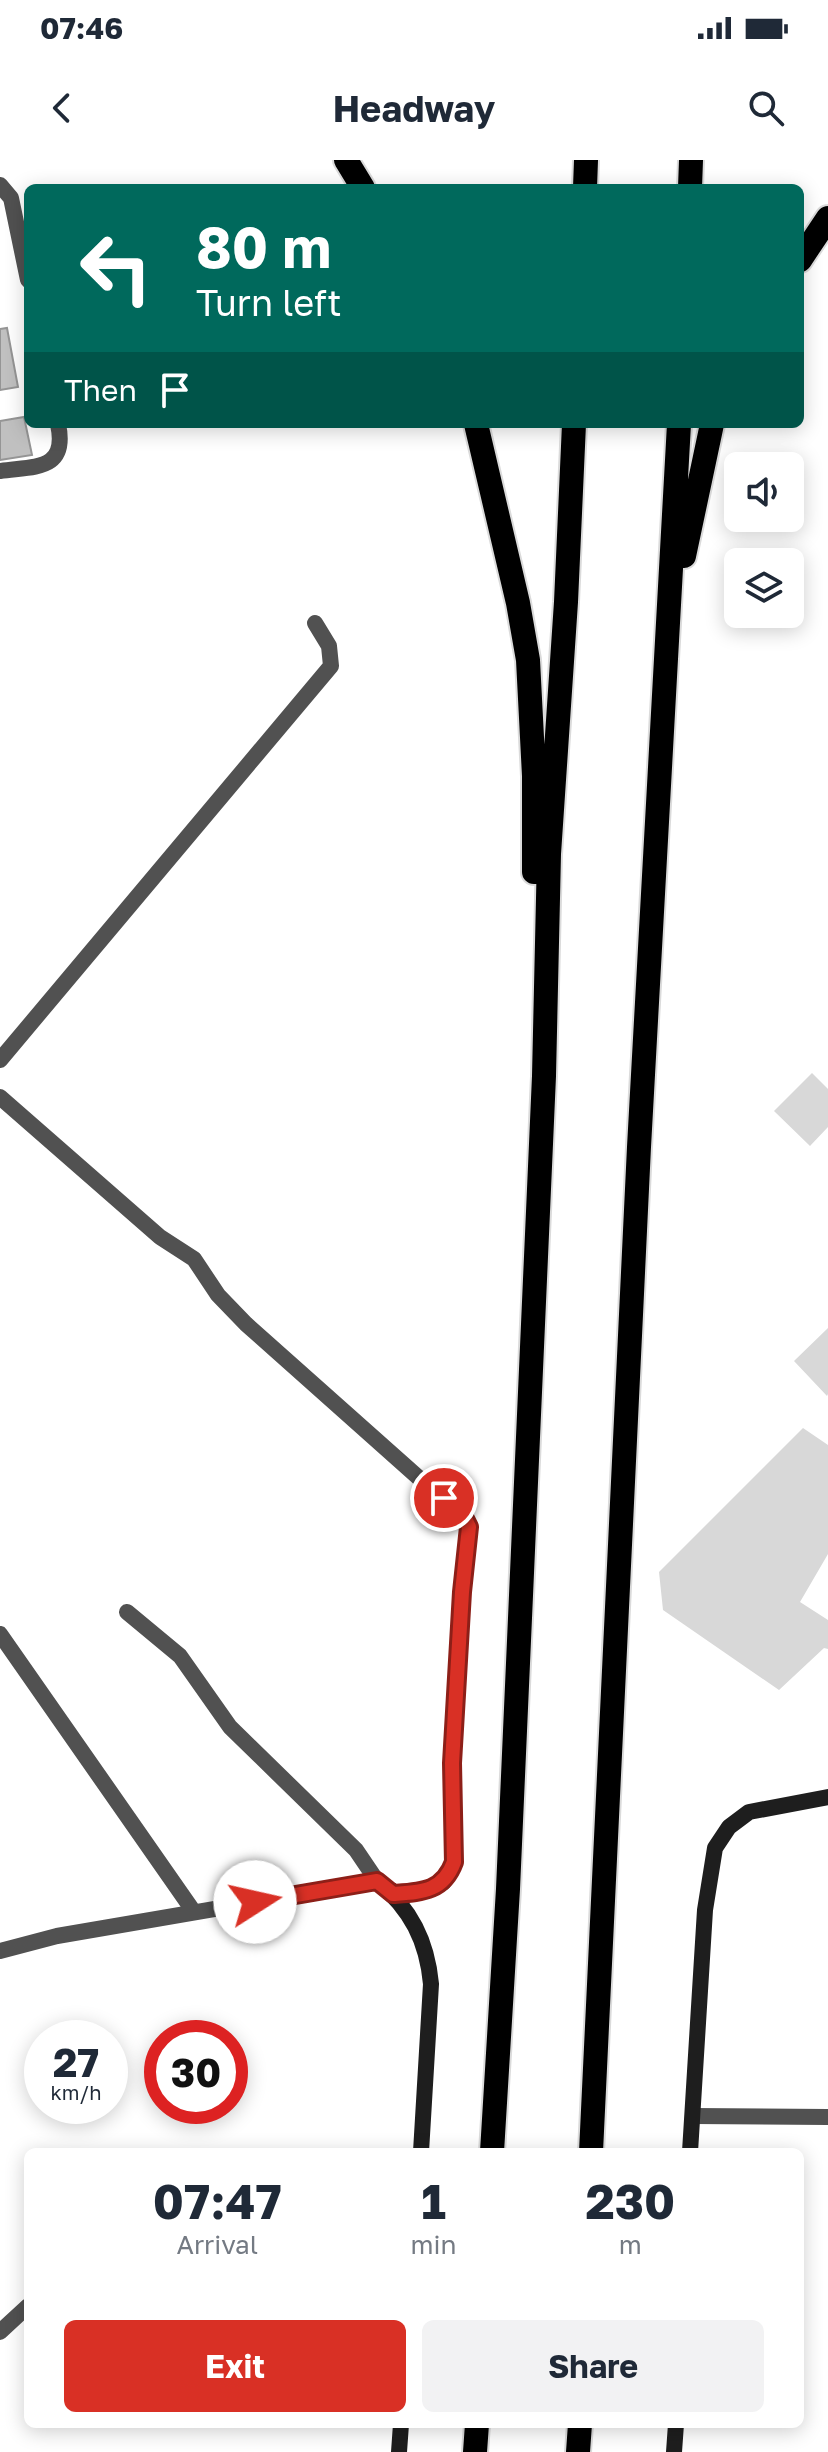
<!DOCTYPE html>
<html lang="en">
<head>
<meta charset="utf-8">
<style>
  body { margin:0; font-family:"Golos Text",sans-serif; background:#f2f2f3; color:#1f2937; height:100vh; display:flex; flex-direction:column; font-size:30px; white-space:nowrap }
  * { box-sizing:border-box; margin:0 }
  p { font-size:26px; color:#747a83 }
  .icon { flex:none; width:44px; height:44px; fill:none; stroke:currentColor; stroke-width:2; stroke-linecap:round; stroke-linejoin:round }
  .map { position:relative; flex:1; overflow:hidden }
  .side { position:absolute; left:24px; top:1988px; width:780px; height:280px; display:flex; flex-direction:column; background:#fff; border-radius:12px; box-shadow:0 4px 20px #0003 }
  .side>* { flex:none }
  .top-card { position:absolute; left:24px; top:24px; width:780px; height:244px; border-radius:12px; box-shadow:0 4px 20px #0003; background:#00695c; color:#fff; overflow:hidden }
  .controls { position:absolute; left:724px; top:292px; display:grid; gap:16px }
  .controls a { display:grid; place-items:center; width:80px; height:80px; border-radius:12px; background:#fff; box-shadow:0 4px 20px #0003; font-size:40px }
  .speed { position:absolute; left:24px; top:1860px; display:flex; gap:16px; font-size:40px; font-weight:700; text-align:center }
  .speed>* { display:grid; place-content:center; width:104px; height:104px; border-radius:50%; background:#fff; box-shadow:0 4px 20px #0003; line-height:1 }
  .speed small { font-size:20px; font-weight:400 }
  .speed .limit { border:12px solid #d22; background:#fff; color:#111 }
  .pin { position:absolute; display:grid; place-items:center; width:68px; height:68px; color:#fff; margin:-34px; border:4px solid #fff; border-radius:50%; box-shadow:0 2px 8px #0007 }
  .me { position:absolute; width:88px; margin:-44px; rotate:80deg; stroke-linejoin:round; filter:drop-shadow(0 0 6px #0008) }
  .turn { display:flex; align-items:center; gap:28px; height:168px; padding:0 40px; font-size:36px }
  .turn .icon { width:104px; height:104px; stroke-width:2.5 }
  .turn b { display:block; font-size:56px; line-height:68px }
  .then { display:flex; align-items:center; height:76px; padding:0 40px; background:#0003; gap:16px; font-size:30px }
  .eta { display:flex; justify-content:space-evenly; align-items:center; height:136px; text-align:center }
  .eta b { font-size:48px; font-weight:700; line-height:56px }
  .action { display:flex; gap:16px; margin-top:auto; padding:16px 40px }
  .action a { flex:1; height:92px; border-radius:12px; background:#d93025; color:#fff; font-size:32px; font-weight:700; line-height:92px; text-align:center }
  .action a+a { background:#f2f2f3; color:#1f2937 }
  .status { display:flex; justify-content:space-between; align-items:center; height:56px; padding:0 40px; background:#fff; direction:ltr }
  .status svg { height:22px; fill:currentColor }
  header { display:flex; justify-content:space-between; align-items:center; height:104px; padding:0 40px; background:#fff; font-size:36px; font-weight:700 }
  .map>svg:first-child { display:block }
  .green { fill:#d8d8d8 }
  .building { fill:#c0c0c0; stroke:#959595; stroke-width:2 }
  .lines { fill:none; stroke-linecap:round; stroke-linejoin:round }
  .highway-casing { stroke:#dbdbdb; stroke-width:28 }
  .street { stroke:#515151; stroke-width:16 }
  .secondary { stroke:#1e1e1e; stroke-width:16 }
  .highway { stroke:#000; stroke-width:24 }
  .route-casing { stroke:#8d1f18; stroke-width:20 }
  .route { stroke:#d93025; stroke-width:14 }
</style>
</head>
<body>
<div class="status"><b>07:46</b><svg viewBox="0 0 49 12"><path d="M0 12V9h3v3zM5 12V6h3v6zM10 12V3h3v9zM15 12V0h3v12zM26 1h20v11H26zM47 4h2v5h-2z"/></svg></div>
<header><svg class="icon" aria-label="back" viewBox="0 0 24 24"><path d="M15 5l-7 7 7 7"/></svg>Headway<svg class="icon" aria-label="search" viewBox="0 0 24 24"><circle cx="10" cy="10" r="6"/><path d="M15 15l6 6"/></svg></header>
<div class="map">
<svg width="828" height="2292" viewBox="0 0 828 2292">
  <rect width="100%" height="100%" fill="#fff"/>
  <path class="green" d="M812,913l16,16v38l-18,19 -36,-35z
    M828,1168v66l-1,2 -33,-35z
    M803,1268l25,17v109l-28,48 28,18v29l-4,-1 -45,42 -116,-80 -4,-38z"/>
  <path class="building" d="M7,168l11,59 -18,3v-61z
    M24,257l8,38 -32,5v-39z"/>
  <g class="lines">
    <defs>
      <path id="highway" d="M346,0l17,28
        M585,28l1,-28
        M690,28l1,-28
        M800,100l28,-42
        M476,264l42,179 10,57 6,116v96
        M684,396l28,-132
        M492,1992l16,-263 36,-813 5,-222 17,-252 8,-178
        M591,1992l48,-1005 40,-723
        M475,2292l2,-28
        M578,2292l2,-28"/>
    </defs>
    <use href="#highway" class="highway-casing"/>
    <path class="street" d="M0,25l11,13 17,82
      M0,311c35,-5 68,0 58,-47
      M0,900l331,-394 -2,-20 -14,-23
      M0,937l160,140 34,22 24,36 28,29 219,195 4,18 -7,55 -10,171 2,99 -10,20 -12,7 -39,5
      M0,1474l194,278
      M0,1791l57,-15 320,-55 -21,-31 -126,-123 -50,-71 -53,-44
      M693,1956l135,1
      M0,2172l28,-26"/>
    <path class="secondary" d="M377,1721c34,28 50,60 54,103l-10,168
      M690,1992l15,-242 10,-62 14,-21 20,-15 79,-15
      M399,2292l2,-28
      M674,2292l2,-28"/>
    <use href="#highway" class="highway"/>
  </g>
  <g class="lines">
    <defs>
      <path id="route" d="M255,1742l122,-21 16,13c28,-2 50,-2 61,-32l-2,-99 10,-171 7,-65 -4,-8 -21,-21"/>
    </defs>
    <use href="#route" class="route-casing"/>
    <use href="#route" class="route"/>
  </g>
</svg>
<div class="controls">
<a><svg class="icon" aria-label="sound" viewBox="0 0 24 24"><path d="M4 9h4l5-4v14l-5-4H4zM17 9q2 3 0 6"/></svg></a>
<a><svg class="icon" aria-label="layers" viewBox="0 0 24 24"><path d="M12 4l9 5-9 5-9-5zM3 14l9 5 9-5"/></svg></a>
</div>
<div class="speed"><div>27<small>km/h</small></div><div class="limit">30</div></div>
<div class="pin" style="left:444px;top:1338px;background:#d93025"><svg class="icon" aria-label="arrive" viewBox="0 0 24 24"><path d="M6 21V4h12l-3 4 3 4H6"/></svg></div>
<svg class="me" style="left:255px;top:1742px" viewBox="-20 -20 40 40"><circle r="19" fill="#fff"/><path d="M0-13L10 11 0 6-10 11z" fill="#d93025"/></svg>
<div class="top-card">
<div class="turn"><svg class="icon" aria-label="left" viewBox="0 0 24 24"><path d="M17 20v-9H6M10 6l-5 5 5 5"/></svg><div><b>80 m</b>Turn left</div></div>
<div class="then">Then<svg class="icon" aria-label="arrive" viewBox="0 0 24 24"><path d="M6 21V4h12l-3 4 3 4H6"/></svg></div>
</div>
<section class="side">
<div class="eta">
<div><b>07:47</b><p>Arrival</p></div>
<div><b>1</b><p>min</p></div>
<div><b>230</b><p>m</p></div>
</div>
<div class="action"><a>Exit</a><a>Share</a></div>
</section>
</div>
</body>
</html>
